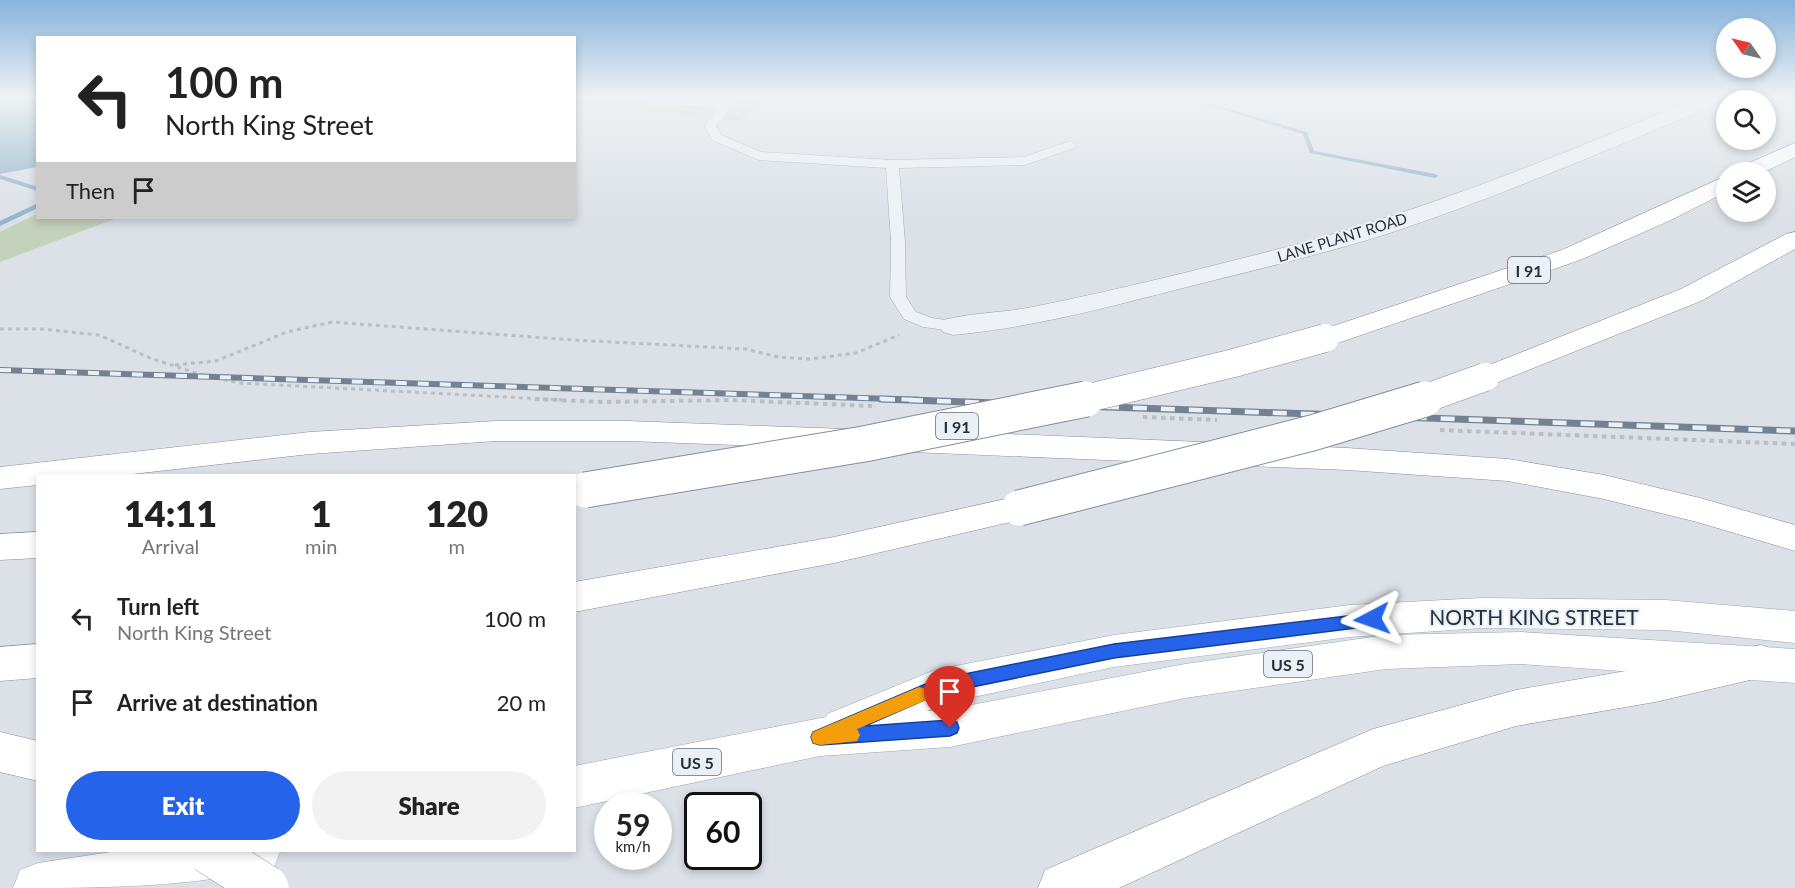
<!DOCTYPE html>
<html lang="en">
<head>
<meta charset="utf-8">
<style>
  body { margin:0; font-family:Lato,sans-serif; background:#f2f2f2; color:#222; height:100vh; display:flex; flex-direction:column; font-size:22px; white-space:nowrap }
  * { box-sizing:border-box; margin:0 }
  p { font-size:20px; color:#767676 }
  .icon { flex:none; width:33px; height:33px; fill:none; stroke:currentColor; stroke-width:2; stroke-linecap:round; stroke-linejoin:round }
  .map { position:relative; flex:1; overflow:hidden }
  .drawer { position:absolute; left:36px; top:474px; width:540px; height:378px; display:flex; flex-direction:column; background:#fff; border-radius:0px; box-shadow:0 3px 9px #0003 }
  .drawer>* { flex:none }
  .top-card { position:absolute; left:36px; top:36px; width:540px; height:183px; border-radius:0px; box-shadow:0 3px 9px #0003; background:#fff; color:#222; overflow:hidden }
  .needle { width:39px; rotate:304deg }
  .tools { position:absolute; left:1716px; top:18px; display:grid; gap:12px }
  .tools a { display:grid; place-items:center; width:60px; height:60px; border-radius:50%; background:#fff; box-shadow:0 3px 9px #0003; font-size:30px }
  .speed { position:absolute; left:594px; top:792px; display:flex; gap:12px; font-size:30px; font-weight:700; text-align:center }
  .speed>* { display:grid; place-content:center; width:78px; height:78px; border-radius:50%; background:#fff; box-shadow:0 3px 9px #0003; line-height:1 }
  .speed small { font-size:15px; font-weight:400 }
  .speed .limit { border:3px solid #111; border-radius:9px; background:#fff; color:#111 }
  .pin { position:absolute; display:grid; place-items:center; width:51px; height:51px; color:#fff; margin:-62px -26px; border-radius:50% 50% 50% 0; rotate:-45deg; box-shadow:0 0 6px #0007 }
  .pin .icon { rotate:45deg }
  .me { position:absolute; width:66px; margin:-33px; rotate:266deg; stroke-linejoin:round; filter:drop-shadow(0 0 4px #0008) }
  .turn { display:flex; align-items:center; gap:21px; height:126px; padding:0 30px; font-size:27px }
  .turn .icon { width:78px; height:78px; stroke-width:2.5 }
  .turn b { display:block; font-size:42px; line-height:51px }
  .then { display:flex; align-items:center; height:57px; padding:0 30px; background:#0003; gap:12px; font-size:22px }
  .eta { display:flex; justify-content:space-evenly; align-items:center; height:102px; text-align:center }
  .eta b { font-size:36px; font-weight:800; line-height:42px }
  .cta { display:flex; gap:12px; margin-top:auto; padding:12px 30px }
  .cta a { flex:1; height:69px; border-radius:36px; background:#2563eb; color:#fff; font-size:24px; font-weight:800; line-height:69px; text-align:center }
  .cta a+a { background:#f2f2f2; color:#222 }
  ul { padding:0; list-style:none }
  li { display:flex; align-items:center; gap:18px; height:84px; padding:0 30px }
  li div { flex:1 }
  li b { display:block; font-size:22px }
  li em { font-style:normal }
  .map>svg:first-child { display:block }
  .green { fill:#c4d1bb }
  .water { fill:#93b4ca }
  .lines { fill:none; stroke-linecap:round; stroke-linejoin:round }
  .stream { fill:#93b4ca; fill-rule:evenodd }
  .service-casing { stroke:#a0a9b1; stroke-width:1 }
  .minor-casing { stroke:#a0a9b1; stroke-width:1 }
  .primary-casing { stroke:#9aa7b3; stroke-width:1 }
  .motorway-casing { stroke:#81909e; stroke-width:1 }
  .path-far1 { stroke:#b9bfc5; stroke-width:3; stroke-dasharray:4 4; stroke-linecap:butt }
  .path { stroke:#b9bfc5; stroke-width:4; stroke-dasharray:4.5 4.5; stroke-linecap:butt }
  .service { fill:#eef1f5; fill-rule:evenodd }
  .minor { fill:#eef1f5; fill-rule:evenodd }
  .primary { fill:#fff; fill-rule:evenodd }
  .motorway { fill:#fff; fill-rule:evenodd }
  .rail-far1-casing { stroke:#738291; stroke-width:6 }
  .rail-casing { stroke:#738291; stroke-width:7 }
  .rail-far1 { stroke:#eaf0f5; stroke-width:4; stroke-dasharray:11; stroke-linecap:butt }
  .rail { stroke:#eaf0f5; stroke-width:4.5; stroke-dasharray:14; stroke-linecap:butt }
  .motorway-bridge-far2-casing { stroke:#81909e; stroke-width:29; stroke-linecap:butt }
  .motorway-bridge-far1-casing { stroke:#81909e; stroke-width:37; stroke-linecap:butt }
  .motorway-bridge-casing { stroke:#81909e; stroke-width:46; stroke-linecap:butt }
  .motorway-bridge-far2 { stroke:#fff; stroke-width:28 }
  .motorway-bridge-far1 { stroke:#fff; stroke-width:35 }
  .motorway-bridge { stroke:#fff; stroke-width:45 }
  .route { fill:#2563eb; stroke:#184099; stroke-width:1.5 }
  .slow { fill:#f59e0b }
  .labels { text-anchor:middle; dominant-baseline:central; stroke-width:4.5; stroke-linejoin:round; paint-order:stroke }
  .far-street-label { font-size:15px; fill:#24313e; stroke:#eaf0f5 }
  .shield { fill:#eaf0f5; stroke:#5f6a75; stroke-width:1.5 }
  .shield-label { font-size:16px; font-weight:bold; fill:#24313e }
  .near-street-label { font-size:21px; fill:#24313e; stroke:#eaf0f5 }
</style>
</head>
<body>
<div class="map">
<svg width="1795" height="888" viewBox="0 0 1795 888">
  <rect width="100%" height="100%" fill="#dbe1e7"/>
  <path class="green" d="M574,97h188l-22,24 -165,-17z
    M37,214l1,4h79l-117,44v-30z"/>
  <path class="water" d="M0,97h37v70l-37,7z"/>
  <g class="lines">
    <path class="stream" d="M1181,97h7l119,35 7,19 121,23 3,2 -3,2 -125,-25 -7,-19z
      M0,175l38,12v4l-38,-12z
      M38,203v5l-38,18v-5z"/>
    <defs>
      <path id="service" d="M628,97h40l57,5 5,-5h12l-26,28 5,10 40,17 131,8 132,-3 46,-16 6,4 -2,3 -49,17 -126,3 6,74 1,55 10,15 16,6 27,4 2,4 -8,5 -30,-4 -19,-8 -14,-22 1,-55 -5,-74 -127,-8 -47,-20 -8,-15 15,-16 -85,-9z"/>
      <path id="minor" d="M1700,97h26l-3,4c-110,47 -220,94 -333,132 -69,22 -140,38 -211,56 -75,19 -149,39 -226,46l-10,-3 -4,-6 4,-6c31,-8 63,-7 94,-14 86,-17 172,-39 257,-61 139,-37 273,-93 406,-148z"/>
      <path id="primary" d="M1482,598l184,2 129,11v32l-129,-13 -184,-2 -132,9 -236,30 -173,37 -14,7 23,-2 235,-45 201,-29 135,-3 274,17v34l-274,-19 -135,5 -201,29 -235,49 -130,9 -246,52v-42l252,-49 1,-3 108,-44 179,-35 236,-30z
        M124,850h157l-7,17c-82,21 -175,21 -261,21l7,-18 18,-7z"/>
      <path id="motorway" d="M1795,143v14l-31,15h-27l3,-5z
        M1726,176v16l-57,29 -89,39 -245,84 -10,3 -10,-3 -4,-6 4,-6 247,-82z
        M1795,232v17l-94,52 -205,82 -11,3 -11,-3 -4,-6 4,-6 207,-82 105,-55z
        M496,421h131l218,8 12,3 4,7 -4,7 -12,3 -218,-8h-131l-186,13 -195,22h-77v9l-38,4v-22l310,-35z
        M912,430l435,18 161,11 96,16 96,23 95,27v26l-98,-29 -93,-23 -96,-18 -161,-11 -435,-18 -12,-4 -4,-7 4,-7z
        M1019,496l13,3 5,9 -5,9 -198,46 -260,49v-30l260,-45z
        M38,532v26l-38,2v-26z
        M38,644v34l-38,3v-34z
        M1761,645l15,5 6,12 -6,12 -121,28 -139,24 -133,40 -264,122h-81l7,-18 328,-141 143,-39 139,-24z
        M0,732l38,9v40l-38,-9z"/>
    </defs>
    <use href="#service" class="service-casing"/>
    <use href="#minor" class="minor-casing"/>
    <use href="#primary" class="primary-casing"/>
    <use href="#motorway" class="motorway-casing"/>
    <path class="path-far1" d="M0,329h42l57,6 51,23 52,17 38,8 323,17
      M175,365l41,-4 71,-29 45,-10 241,18 173,9 32,8 32,2 46,-6 43,-18"/>
    <path class="path" d="M535,399l66,3 131,-2 140,6
      M1143,417l74,3
      M1440,430l355,14"/>
    <use href="#service" class="service"/>
    <use href="#minor" class="minor"/>
    <use href="#primary" class="primary"/>
    <use href="#motorway" class="motorway"/>
    <defs>
      <path id="rail-far1" d="M0,370l923,30"/>
      <path id="rail" d="M881,399l914,32"/>
    </defs>
    <use href="#rail-far1" class="rail-far1-casing"/>
    <use href="#rail" class="rail-casing"/>
    <use href="#rail-far1" class="rail-far1"/>
    <use href="#rail" class="rail"/>
    <defs>
      <path id="motorway-bridge-far2" d="M1080,400l154,-37 91,-25
        M1421,400l64,-23"/>
      <path id="motorway-bridge-far1" d="M585,490l279,-46 222,-45
        M1019,508l293,-75 113,-34"/>
      <path id="motorway-bridge" d="M207,850l59,38"/>
    </defs>
    <use href="#motorway-bridge-far2" class="motorway-bridge-far2-casing"/>
    <use href="#motorway-bridge-far1" class="motorway-bridge-far1-casing"/>
    <use href="#motorway-bridge" class="motorway-bridge-casing"/>
    <use href="#motorway-bridge-far2" class="motorway-bridge-far2"/>
    <use href="#motorway-bridge-far1" class="motorway-bridge-far1"/>
    <use href="#motorway-bridge" class="motorway-bridge"/>
  </g>
  <linearGradient id="sky" x2="0" y2="1"><stop stop-color="#86b4dc"/><stop offset="0.44" stop-color="#eff2f4"/><stop offset="1" stop-color="#eff2f4" stop-opacity="0"/></linearGradient>
  <rect width="1795" height="221" fill="url(#sky)"/>
  <path class="route" d="M1372,613l6,2 2,4 -2,5 -6,2 -258,32 -176,36 -73,32 85,-6 7,2 2,6 -2,5 -7,3 -130,9 -7,-2 -2,-6 2,-5 122,-52 179,-36z"/>
  <path class="slow" d="M919,687l7,2 2,5 -2,6 -69,29 3,6 -3,6 -37,4 -7,-2 -2,-6 2,-5z"/>
  <g class="labels">
    <g class="far-street-label">
      <text transform="translate(1342 237) rotate(-17)">LANE PLANT ROAD</text>
    </g>
    <g class="shield">
      <rect x="1508" y="257" width="42" height="26" rx="4.5"/>
      <rect x="936" y="413" width="42" height="26" rx="4.5"/>
      <rect x="1264" y="651" width="48" height="26" rx="4.5"/>
      <rect x="673" y="749" width="48" height="26" rx="4.5"/>
    </g>
    <g class="shield-label">
      <text x="1529" y="270">I 91</text>
      <text x="957" y="426">I 91</text>
      <text x="1288" y="664">US 5</text>
      <text x="697" y="762">US 5</text>
    </g>
    <g class="near-street-label">
      <text x="1534" y="616">NORTH KING STREET</text>
    </g>
  </g>
</svg>
<div class="tools">
<a><svg class="needle" viewBox="-14 -14 28 28"><path d="M0-13l5 13h-10z" fill="#e53935"/><path d="M0 13l5-13h-10z" fill="#767676"/></svg></a>
<a><svg class="icon" aria-label="search" viewBox="0 0 24 24"><circle cx="10" cy="10" r="6"/><path d="M15 15l6 6"/></svg></a>
<a><svg class="icon" aria-label="layers" viewBox="0 0 24 24"><path d="M12 4l9 5-9 5-9-5zM3 14l9 5 9-5"/></svg></a>
</div>
<div class="speed"><div>59<small>km/h</small></div><div class="limit">60</div></div>
<div class="pin" style="left:950px;top:728px;background:#d93025"><svg class="icon" aria-label="arrive" viewBox="0 0 24 24"><path d="M6 21V4h12l-3 4 3 4H6"/></svg></div>
<svg class="me" style="left:1372px;top:619px" viewBox="-20 -20 40 40"><path d="M0-17L14 15 0 8-14 15z" fill="#2563eb" stroke="#fff" stroke-width="4"/></svg>
<div class="top-card">
<div class="turn"><svg class="icon" aria-label="left" viewBox="0 0 24 24"><path d="M17 20v-9H6M10 6l-5 5 5 5"/></svg><div><b>100 m</b>North King Street</div></div>
<div class="then">Then<svg class="icon" aria-label="arrive" viewBox="0 0 24 24"><path d="M6 21V4h12l-3 4 3 4H6"/></svg></div>
</div>
<section class="drawer">
<div class="eta">
<div><b>14:11</b><p>Arrival</p></div>
<div><b>1</b><p>min</p></div>
<div><b>120</b><p>m</p></div>
</div>
<ul>
<li><svg class="icon" aria-label="left" viewBox="0 0 24 24"><path d="M17 20v-9H6M10 6l-5 5 5 5"/></svg><div><b>Turn left</b><p>North King Street</p></div><em>100 m</em></li>
<li><svg class="icon" aria-label="arrive" viewBox="0 0 24 24"><path d="M6 21V4h12l-3 4 3 4H6"/></svg><div><b>Arrive at destination</b></div><em>20 m</em></li>
</ul>
<div class="cta"><a>Exit</a><a>Share</a></div>
</section>
</div>
</body>
</html>
